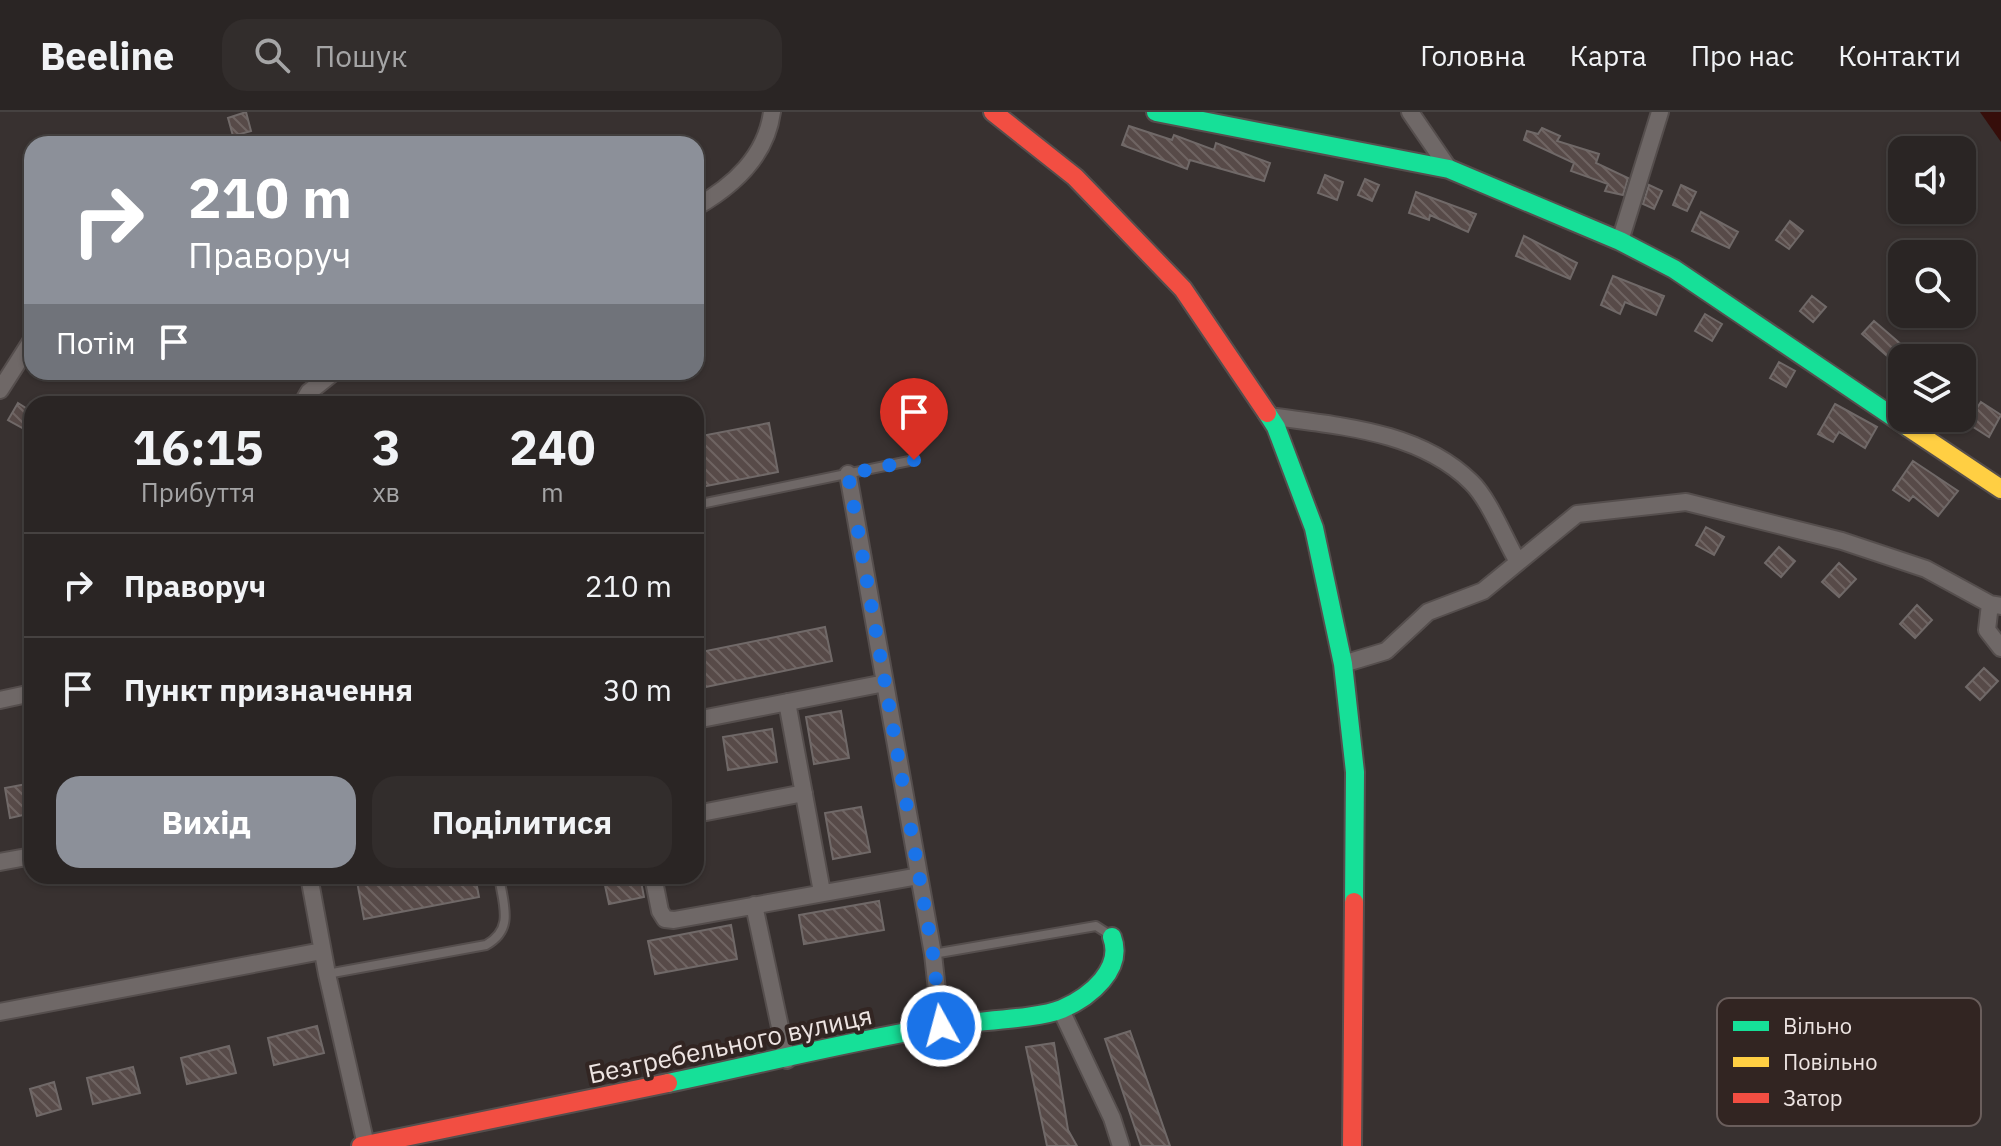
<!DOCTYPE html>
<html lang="uk">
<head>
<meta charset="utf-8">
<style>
  body { margin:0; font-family:"IBM Plex Sans",sans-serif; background:#322d2c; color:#f1f3f6; height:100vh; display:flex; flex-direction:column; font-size:30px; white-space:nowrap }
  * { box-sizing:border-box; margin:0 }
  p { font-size:26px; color:#a5a5a6 }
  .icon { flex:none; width:44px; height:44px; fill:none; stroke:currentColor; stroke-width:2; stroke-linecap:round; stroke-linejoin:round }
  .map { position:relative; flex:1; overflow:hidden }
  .details { position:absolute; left:24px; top:284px; width:680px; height:488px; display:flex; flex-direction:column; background:#2a2524; border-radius:24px; box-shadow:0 2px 6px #0004,0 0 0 2px #464241 }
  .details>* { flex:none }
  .hud { position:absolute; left:24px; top:24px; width:680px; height:244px; border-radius:24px; box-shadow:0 2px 6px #0004,0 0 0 2px #464241; background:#8c9099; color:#fff; overflow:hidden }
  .tools { position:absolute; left:1888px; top:24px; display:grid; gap:16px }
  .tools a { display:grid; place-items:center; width:88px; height:88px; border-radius:16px; background:#2a2524; box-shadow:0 2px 6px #0004,0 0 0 2px #464241; font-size:40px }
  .pin { position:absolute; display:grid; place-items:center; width:68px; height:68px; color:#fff; margin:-82px -34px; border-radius:50% 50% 50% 0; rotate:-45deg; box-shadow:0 0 8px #0007 }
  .pin .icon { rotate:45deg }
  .me { position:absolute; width:88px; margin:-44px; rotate:353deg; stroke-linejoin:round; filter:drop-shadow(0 0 6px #0008) }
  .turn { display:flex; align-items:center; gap:28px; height:168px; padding:0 32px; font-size:36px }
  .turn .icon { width:104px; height:104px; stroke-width:2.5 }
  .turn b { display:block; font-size:56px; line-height:68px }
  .then { display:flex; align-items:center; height:76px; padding:0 32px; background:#0003; gap:16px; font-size:30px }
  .eta { display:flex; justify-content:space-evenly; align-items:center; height:136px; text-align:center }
  .eta b { font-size:48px; font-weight:700; line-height:56px }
  .cta { display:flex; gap:16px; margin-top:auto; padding:16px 32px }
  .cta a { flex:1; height:92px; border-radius:24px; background:#8c9099; color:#fff; font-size:32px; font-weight:700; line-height:92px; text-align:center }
  .cta a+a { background:#322d2c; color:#f1f3f6 }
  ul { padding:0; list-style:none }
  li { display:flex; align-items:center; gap:24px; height:104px; padding:0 32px; border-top:2px solid #464241 }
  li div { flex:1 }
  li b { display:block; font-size:30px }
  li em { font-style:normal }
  header { display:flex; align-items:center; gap:48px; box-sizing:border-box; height:112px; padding:0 40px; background:#2a2524; border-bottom:2px solid #464241 }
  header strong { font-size:38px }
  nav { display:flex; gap:44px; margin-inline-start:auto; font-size:28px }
  .search { width:560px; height:72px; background:#322d2c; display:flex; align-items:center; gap:20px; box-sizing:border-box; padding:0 28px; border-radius:24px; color:#a5a5a6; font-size:30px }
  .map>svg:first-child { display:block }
  .water { fill:#360e0a }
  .building { fill:url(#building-back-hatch); stroke:#706968; stroke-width:2 }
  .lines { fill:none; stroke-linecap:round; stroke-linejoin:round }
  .lane-casing { stroke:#554e4d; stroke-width:12 }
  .street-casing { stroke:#554e4d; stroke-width:20 }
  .fast-casing { stroke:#554e4d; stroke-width:22 }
  .slow-casing { stroke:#554e4d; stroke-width:22 }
  .jam-casing { stroke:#554e4d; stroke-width:22 }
  .lane { stroke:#6f6867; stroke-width:8 }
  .street { stroke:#6f6867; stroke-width:16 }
  .fast { stroke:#16e098; stroke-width:18 }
  .slow { stroke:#ffcf43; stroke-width:18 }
  .jam { stroke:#f24e42; stroke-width:18 }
  .route { stroke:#1a73e8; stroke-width:14; stroke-dasharray:0 25.2 }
  .labels { text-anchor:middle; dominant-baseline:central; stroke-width:8; stroke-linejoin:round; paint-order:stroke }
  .street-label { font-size:26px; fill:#ede4e2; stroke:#322522 }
  .key { fill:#322522; stroke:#6a5e5c; stroke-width:2 }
  .key-label { font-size:22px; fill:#ede4e2 }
</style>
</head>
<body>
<header>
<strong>Beeline</strong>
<div class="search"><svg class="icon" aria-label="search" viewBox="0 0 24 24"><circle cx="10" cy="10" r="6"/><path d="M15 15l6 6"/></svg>Пошук</div>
<nav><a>Головна</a><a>Карта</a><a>Про нас</a><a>Контакти</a></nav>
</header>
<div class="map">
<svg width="2001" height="1034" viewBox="0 0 2001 1034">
  <defs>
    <pattern id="building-back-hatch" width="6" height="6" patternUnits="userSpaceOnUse" patternTransform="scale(2)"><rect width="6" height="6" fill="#574a48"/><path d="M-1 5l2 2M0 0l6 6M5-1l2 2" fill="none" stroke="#6f6462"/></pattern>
  </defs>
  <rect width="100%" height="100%" fill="#383130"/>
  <path class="water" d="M1980,0h21v30z"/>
  <path class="building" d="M246,0l5,19 -18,5 -5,-18z
    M1129,14l43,14 2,-5 40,15 2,-7 54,20 -6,18 -74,-21 -3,9 -65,-24z
    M1542,16l18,8 -3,5 42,13 -3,9 32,15 -5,17 -18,-4 3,-7 -37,-13 3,-8 -50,-23 3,-9 11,3z
    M1325,63l18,7 -6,18 -19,-7z
    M1365,67l14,6 -7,16 -14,-6z
    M1649,73l13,6 -8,18 -11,-5z
    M1681,73l15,7 -9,19 -14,-6z
    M1416,80l60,22 -8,18 -38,-17 -1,5 -20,-7z
    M1701,100l37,20 -9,16 -37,-17z
    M1790,109l13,10 -14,18 -13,-9z
    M1524,124l53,27 -7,16 -54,-23z
    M1613,164l51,20 -8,19 -31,-13 -5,12 -19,-9z
    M1812,184l14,11 -13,15 -13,-11z
    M1705,202l17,10 -10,17 -17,-10z
    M1874,209l43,37h-15v11l-40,-35z
    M1779,250l16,9 -9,16 -16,-9z
    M1981,290l20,13 -12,22 -22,-14z
    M18,291l14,9 -6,18 -18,-10z
    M1835,292l42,23 -12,21 -26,-16 -6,10 -15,-8z
    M769,311l9,49 -82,16v-51z
    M1913,349l45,30 -20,25 -25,-20 -4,5 -16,-11z
    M1706,415l18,10 -10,18 -18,-10z
    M1779,435l16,14 -14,16 -16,-14z
    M1839,451l17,16 -17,18 -17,-15z
    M1917,493l15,15 -17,18 -15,-14z
    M825,515l7,34 -136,28v-36z
    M1984,556l14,13 -18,19 -14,-13z
    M841,599l8,47 -35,6 -8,-47z
    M772,617l5,33 -49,8 -5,-33z
    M32,671v30l-22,5 -5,-30z
    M861,695l9,45 -37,7 -8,-46z
    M356,764h119l4,21 -115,22z
    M603,764h37l4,21 -35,7z
    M879,789l5,29 -80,14 -5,-29z
    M731,813l6,34 -82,15 -7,-33z
    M317,914l7,27 -50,12 -6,-27z
    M1130,919l40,115h-29l-36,-107z
    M1054,931l14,87 9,16h-30l-21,-99z
    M229,934l7,27 -49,11 -6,-26z
    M133,955l7,26 -47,11 -6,-26z
    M54,970l7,27 -24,7 -7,-27z"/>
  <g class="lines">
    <defs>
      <path id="lane" d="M696,393l218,-45
        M933,842l163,-28 14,9
        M327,862l159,-29c29,-16 17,-41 13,-69"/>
      <path id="street" d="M1410,0l39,57
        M696,95c37,-21 70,-50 76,-95
        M1620,129l40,-129
        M0,278l32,-50
        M302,292l7,-12 25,-20
        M1269,304c68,10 149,14 202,66 18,17 34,58 47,80
        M848,362l85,480 8,72
        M1990,492l-3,26 14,18
        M1343,552l43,-13 42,-39 55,-21 94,-77 109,-12 156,39 84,28 64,35 11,2
        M0,588l32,-7
        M787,590l35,190
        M696,608l189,-37
        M696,702l108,-21
        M0,750l32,-6
        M309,764l18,98 39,171
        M653,764l7,35 5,8 9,1 245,-44
        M754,793l33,155
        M1061,898l51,108 9,28
        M0,900l322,-61"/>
      <path id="fast" d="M1156,0l293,57 171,72 54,28 234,158
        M1267,301l9,14 38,101 29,136 12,108 -1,130
        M668,971c91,-19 182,-42 274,-57 29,-5 97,-7 120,-17 28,-12 62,-40 50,-72"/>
      <path id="slow" d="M1908,315l93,62"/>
      <path id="jam" d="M993,0l82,65 108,112 84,124
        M361,1034l307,-63
        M1352,1034l2,-244"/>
    </defs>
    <use href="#lane" class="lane-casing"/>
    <use href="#street" class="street-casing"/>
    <use href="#fast" class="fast-casing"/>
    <use href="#slow" class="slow-casing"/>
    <use href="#jam" class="jam-casing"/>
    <use href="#lane" class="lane"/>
    <use href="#street" class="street"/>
    <use href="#fast" class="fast"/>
    <use href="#slow" class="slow"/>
    <use href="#jam" class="jam"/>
  </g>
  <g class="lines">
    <path class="route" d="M914,348l-66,14 85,480 8,72"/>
  </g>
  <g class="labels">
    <g class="street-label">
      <text transform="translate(730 932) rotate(-12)">Безгребельного вулиця</text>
    </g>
  </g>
  <rect x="1717" y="886" width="264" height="128" rx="12" class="key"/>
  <rect x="1733" y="909" width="36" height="10" fill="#16e098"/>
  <rect x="1733" y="945" width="36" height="10" fill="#ffcf43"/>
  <rect x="1733" y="981" width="36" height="10" fill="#f24e42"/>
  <g class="key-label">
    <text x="1783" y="922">Вільно</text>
    <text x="1783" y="958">Повільно</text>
    <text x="1783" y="994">Затор</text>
  </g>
</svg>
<div class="tools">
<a><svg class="icon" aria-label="sound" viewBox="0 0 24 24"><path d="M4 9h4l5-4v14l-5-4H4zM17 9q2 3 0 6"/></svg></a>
<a><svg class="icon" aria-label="search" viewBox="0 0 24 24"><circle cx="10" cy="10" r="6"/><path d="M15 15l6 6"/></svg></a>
<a><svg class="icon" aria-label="layers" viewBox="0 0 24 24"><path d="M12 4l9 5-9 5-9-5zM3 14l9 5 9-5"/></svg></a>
</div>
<div class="pin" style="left:914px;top:348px;background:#d93025"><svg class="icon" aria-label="arrive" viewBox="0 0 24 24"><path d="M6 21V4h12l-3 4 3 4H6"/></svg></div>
<svg class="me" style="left:941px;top:914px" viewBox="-20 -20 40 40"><circle r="17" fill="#1a73e8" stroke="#fff" stroke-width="3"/><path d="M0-11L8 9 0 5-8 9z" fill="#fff"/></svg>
<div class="hud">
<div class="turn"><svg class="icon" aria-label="right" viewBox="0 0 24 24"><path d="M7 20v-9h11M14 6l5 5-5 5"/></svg><div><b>210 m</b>Праворуч</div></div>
<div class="then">Потім<svg class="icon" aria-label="arrive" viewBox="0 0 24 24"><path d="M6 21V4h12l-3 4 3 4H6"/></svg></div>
</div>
<section class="details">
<div class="eta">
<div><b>16:15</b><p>Прибуття</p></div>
<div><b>3</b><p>хв</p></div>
<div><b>240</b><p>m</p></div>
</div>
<ul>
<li><svg class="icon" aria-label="right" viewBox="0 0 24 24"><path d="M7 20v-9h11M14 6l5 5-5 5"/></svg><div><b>Праворуч</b></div><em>210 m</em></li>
<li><svg class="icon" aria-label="arrive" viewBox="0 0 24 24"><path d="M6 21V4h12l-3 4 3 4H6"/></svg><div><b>Пункт призначення</b></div><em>30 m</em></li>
</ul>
<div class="cta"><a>Вихід</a><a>Поділитися</a></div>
</section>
</div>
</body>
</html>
